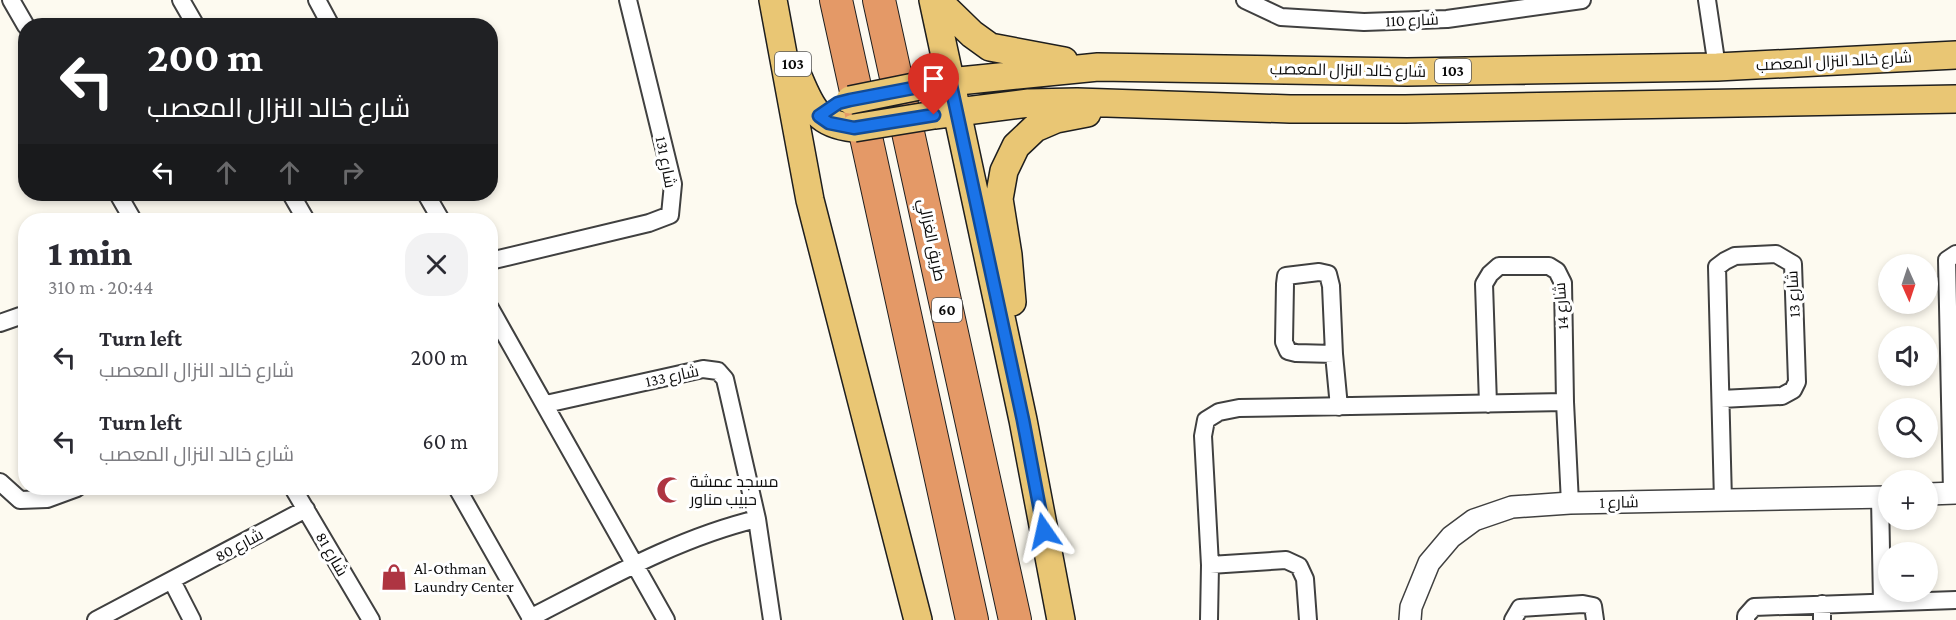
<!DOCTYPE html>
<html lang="en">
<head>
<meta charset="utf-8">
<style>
  body { margin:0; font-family:"Crimson Pro",Cairo,serif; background:#f2f2f3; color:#2b2b33; height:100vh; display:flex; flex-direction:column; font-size:22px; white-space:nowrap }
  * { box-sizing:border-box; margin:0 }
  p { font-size:20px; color:#7c7c81 }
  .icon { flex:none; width:33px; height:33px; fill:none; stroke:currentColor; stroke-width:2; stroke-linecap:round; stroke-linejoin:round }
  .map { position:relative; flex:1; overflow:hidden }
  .sheet { position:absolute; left:18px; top:213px; width:480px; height:282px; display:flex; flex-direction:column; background:#fff; border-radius:24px; box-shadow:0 3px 9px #0003 }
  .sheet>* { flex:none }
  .hud { position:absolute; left:18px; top:18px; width:480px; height:183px; border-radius:24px; box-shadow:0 3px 9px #0003; background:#202124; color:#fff; overflow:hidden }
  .needle { width:39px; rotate:177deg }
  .buttons { position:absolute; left:1878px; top:254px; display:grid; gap:12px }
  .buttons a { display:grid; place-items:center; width:60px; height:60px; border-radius:50%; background:#fff; box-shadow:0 3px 9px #0003; font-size:30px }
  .pin { position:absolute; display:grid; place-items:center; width:51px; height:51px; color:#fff; margin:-62px -26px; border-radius:50% 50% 50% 0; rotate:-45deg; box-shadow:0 0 6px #0007 }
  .pin .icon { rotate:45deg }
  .me { position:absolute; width:66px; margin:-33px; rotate:349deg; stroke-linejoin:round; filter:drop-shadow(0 0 4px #0008) }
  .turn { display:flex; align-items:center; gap:21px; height:126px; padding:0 30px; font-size:27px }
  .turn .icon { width:78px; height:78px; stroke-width:2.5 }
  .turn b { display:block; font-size:42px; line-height:51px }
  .lanes { display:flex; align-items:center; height:57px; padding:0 30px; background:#0003; justify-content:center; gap:30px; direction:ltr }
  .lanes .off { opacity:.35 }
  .round { display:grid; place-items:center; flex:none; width:63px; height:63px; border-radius:24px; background:#f2f2f3 }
  .head { display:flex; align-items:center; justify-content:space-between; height:102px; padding:0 30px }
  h1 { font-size:36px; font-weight:800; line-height:45px }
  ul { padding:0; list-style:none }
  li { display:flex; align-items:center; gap:18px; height:84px; padding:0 30px }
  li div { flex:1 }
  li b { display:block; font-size:22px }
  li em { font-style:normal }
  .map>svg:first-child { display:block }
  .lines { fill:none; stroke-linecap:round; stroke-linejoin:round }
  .minor-casing { stroke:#404040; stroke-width:20 }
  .tertiary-casing { stroke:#404040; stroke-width:24 }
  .primary-casing { stroke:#1e1e1e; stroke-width:30 }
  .motorway-casing { stroke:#1e1e1e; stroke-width:34 }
  .minor { stroke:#fff; stroke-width:16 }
  .tertiary { stroke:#fff; stroke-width:21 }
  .primary { stroke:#e9c674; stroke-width:27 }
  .motorway { stroke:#e49967; stroke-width:32 }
  .primary-bridge-casing { stroke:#1e1e1e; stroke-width:30; stroke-linecap:butt }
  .primary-bridge { stroke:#e9c674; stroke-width:27 }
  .route-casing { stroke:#114b97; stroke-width:15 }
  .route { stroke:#1a73e8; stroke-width:10 }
  .labels { text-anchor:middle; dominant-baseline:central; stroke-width:6; stroke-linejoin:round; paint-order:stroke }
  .shield { fill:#fff; stroke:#565656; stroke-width:1.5 }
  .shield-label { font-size:15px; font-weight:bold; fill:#0d0d0d }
  .street-label { font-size:16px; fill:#0d0d0d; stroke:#fff }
  .poi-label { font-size:16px; fill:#0d0d0d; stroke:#fff; text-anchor:start }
</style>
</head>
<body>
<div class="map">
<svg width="1956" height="620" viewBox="0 0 1956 620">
  <rect width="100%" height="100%" fill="#fdfaf0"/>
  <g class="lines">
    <defs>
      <path id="minor" d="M11,0l15,26
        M181,0l15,26
        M317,0l14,26
        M1245,0l36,17 83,5 83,-3 135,-19
        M1707,0l10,67
        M118,194l15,26
        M291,194l15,26
        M426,194l15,26
        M490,261l159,-38 21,-8 3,-31 -45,-184
        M1319,272l9,2 3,12 3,68 -38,-1 -8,-2 -4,-9 1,-58 1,-8z
        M490,308l176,312
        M0,323l20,-7 6,1
        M1334,354l5,53
        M1721,399l61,-3 11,-6 4,-8 -4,-118 -17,-10 -41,2 -10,5 -8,6 6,234
        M546,404l157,-35 15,2 7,8 32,140 15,101
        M1488,404l-4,-120 6,-10 9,-8h50l8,5 6,12 2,119 5,101
        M0,482l20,18 27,-1 30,-11
        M293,488l78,132
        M457,488l75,132
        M1952,492l-5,-232 9,-6
        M1880,498l2,104
        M1210,565l76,-5 13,6 6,13 3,41
        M172,581l20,39
        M1822,604v16
        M530,618c73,-37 147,-80 227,-99
        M96,620l210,-111
        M1209,620l1,-55 -7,-129 3,-16 13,-8 20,-4 326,-6
        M1513,620l7,-12 63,-4 10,2 2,14
        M1746,620v-4l8,-9 202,-7"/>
      <path id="tertiary" d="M1928,494l28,-1
        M1410,620l1,-13 18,-44 22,-26 23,-17 38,-13 58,-4 318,-6"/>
      <path id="primary" d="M773,0l37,200 108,420
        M933,0l90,420 38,200
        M937,0l35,34 18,13 74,14
        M797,74c14,33 19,50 57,54
        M929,84l169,-17 309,5 310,-5 239,-12
        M934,115l95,-12 48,-1 213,7h115l551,-10
        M1012,302l-4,-47 -9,-56 5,-28 12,-25 19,-18 21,-9 31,-6"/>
      <path id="motorway" d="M836,0l136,620
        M879,0l136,620"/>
    </defs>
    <use href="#minor" class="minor-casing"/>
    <use href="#tertiary" class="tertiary-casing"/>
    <use href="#primary" class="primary-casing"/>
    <use href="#motorway" class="motorway-casing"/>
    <use href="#minor" class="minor"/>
    <use href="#tertiary" class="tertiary"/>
    <use href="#primary" class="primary"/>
    <use href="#motorway" class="motorway"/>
    <defs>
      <path id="primary-bridge" d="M850,100l79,-16
        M854,128l80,-13"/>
    </defs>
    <use href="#primary-bridge" class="primary-bridge-casing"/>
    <use href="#primary-bridge" class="primary-bridge"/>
  </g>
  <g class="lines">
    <defs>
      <path id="route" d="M934,115l-80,13 -25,-5 -10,-7 19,-13 12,-3 100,-19 73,339 21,111"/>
    </defs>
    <use href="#route" class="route-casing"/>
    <use href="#route" class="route"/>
  </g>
  <defs>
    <symbol id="mosque-bare" viewBox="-9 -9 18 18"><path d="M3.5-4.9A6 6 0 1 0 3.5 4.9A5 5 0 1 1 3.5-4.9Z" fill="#ae3542" stroke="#fff" stroke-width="2.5" paint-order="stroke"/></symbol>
    <symbol id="shop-bare" viewBox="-9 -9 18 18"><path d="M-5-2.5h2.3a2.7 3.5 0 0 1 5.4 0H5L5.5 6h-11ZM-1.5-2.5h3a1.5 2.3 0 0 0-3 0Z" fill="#ae3542" stroke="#fff" stroke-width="2.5" paint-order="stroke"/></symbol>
  </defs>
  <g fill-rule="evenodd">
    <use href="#mosque-bare" x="651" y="471" width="38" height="38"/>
    <use href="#shop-bare" x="375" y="558" width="38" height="38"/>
  </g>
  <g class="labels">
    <g class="shield">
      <rect x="775" y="52" width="36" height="24" rx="4.5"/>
      <rect x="1435" y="59" width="36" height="24" rx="4.5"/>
      <rect x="932" y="298" width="30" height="24" rx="4.5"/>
    </g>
    <g class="shield-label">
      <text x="793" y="64">103</text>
      <text x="1453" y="71">103</text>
      <text x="947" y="310">60</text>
    </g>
    <g class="street-label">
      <text transform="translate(1412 20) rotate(-2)">شارع 110</text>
      <text transform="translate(1834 61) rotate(-3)">شارع خالد النزال المعصب</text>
      <text transform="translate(1348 70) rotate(1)">شارع خالد النزال المعصب</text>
      <text transform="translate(666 162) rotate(79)">شارع 131</text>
      <text transform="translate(932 240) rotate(78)">طريق الغزالي</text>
      <text transform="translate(1793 294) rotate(-93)">شارع 13</text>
      <text transform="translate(1561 306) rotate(-94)">شارع 14</text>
      <text transform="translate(672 376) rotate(-12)">شارع 133</text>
      <text transform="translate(1619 502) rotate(-1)">شارع 1</text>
      <text transform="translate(239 545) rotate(-28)">شارع 80</text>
      <text transform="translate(332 554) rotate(60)">شارع 81</text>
    </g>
    <g class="poi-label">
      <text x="690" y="481">مسجد عمشة<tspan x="690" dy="18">حبيب مناور</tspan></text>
      <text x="414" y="568">Al-Othman<tspan x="414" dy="18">Laundry Center</tspan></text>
    </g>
  </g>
</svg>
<div class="buttons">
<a><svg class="needle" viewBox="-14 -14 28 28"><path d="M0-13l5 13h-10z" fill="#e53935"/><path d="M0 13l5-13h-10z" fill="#7c7c81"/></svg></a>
<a><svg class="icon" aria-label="sound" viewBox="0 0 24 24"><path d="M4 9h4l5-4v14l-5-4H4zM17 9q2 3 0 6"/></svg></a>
<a><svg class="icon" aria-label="search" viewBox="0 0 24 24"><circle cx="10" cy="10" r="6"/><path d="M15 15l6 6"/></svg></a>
<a>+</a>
<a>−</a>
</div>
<div class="pin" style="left:934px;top:115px;background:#d93025"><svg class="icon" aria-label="arrive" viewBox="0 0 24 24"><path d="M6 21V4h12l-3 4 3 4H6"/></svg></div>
<svg class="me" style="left:1044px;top:531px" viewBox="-20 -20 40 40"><path d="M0-17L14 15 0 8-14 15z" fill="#1a73e8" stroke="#fff" stroke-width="4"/></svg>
<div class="hud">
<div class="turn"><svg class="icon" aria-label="left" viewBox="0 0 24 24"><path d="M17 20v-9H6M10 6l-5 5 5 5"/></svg><div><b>200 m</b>شارع خالد النزال المعصب</div></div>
<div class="lanes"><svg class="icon" aria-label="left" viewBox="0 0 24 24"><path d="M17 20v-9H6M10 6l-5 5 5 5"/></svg><svg class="icon off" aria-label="ahead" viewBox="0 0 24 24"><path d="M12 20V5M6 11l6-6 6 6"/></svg><svg class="icon off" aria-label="ahead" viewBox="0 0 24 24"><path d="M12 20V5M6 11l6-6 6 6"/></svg><svg class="icon off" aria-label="right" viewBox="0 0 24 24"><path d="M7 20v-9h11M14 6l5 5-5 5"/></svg></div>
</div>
<section class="sheet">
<div class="head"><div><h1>1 min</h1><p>310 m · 20:44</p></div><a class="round"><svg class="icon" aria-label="close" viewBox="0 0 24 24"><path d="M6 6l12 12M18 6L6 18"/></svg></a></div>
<ul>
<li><svg class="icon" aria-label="left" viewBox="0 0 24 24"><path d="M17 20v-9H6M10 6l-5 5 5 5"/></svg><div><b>Turn left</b><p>شارع خالد النزال المعصب</p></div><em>200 m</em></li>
<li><svg class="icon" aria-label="left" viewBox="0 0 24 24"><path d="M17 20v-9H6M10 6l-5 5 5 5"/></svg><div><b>Turn left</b><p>شارع خالد النزال المعصب</p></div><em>60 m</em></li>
</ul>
</section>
</div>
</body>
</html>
